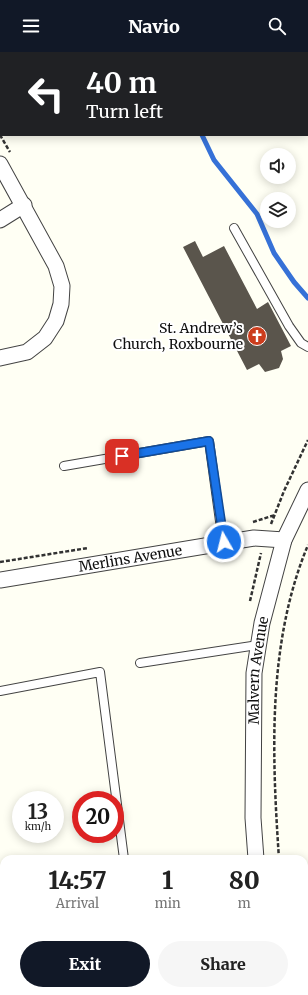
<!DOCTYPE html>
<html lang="en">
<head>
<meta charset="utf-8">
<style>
  body { margin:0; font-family:Merriweather,serif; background:#f6f6f6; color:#222; height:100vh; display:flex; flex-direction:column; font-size:15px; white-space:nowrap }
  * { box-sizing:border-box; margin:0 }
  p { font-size:13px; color:#767676 }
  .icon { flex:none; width:22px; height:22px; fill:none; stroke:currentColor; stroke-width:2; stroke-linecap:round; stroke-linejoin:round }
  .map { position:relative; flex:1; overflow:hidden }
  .drawer { position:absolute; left:0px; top:803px; width:308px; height:140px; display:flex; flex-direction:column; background:#fff; border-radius:12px 12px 0 0; box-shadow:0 2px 10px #0003 }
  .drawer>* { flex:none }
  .guide { position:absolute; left:0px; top:0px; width:308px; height:84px; box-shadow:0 2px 10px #0003; background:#202124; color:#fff; overflow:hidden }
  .buttons { position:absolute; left:260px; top:96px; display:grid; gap:8px }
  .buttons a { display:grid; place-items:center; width:36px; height:36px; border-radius:50%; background:#fff; box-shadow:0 2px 10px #0003; font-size:20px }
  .speed { position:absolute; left:12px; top:739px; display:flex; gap:8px; font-size:20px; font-weight:700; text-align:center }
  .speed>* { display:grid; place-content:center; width:52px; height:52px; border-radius:50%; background:#fff; box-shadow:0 2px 10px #0003; line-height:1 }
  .speed small { font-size:10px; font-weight:400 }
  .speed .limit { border:6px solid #d22; background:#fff; color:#111 }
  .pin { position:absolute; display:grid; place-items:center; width:34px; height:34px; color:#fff; margin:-17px; border-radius:8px; box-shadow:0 2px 6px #0006 }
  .me { position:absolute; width:44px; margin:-22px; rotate:352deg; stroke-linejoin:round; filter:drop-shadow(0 0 3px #0008) }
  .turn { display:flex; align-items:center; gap:14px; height:84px; padding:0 20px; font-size:18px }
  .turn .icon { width:52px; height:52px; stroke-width:2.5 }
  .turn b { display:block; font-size:28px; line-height:34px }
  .eta { display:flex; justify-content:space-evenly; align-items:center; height:68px; text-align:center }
  .eta b { font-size:24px; font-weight:800; line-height:28px }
  .action { display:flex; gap:8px; margin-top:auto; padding:8px 20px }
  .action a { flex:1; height:46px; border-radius:24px; background:#111827; color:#fff; font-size:16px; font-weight:800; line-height:46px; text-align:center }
  .action a+a { background:#f6f6f6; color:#222 }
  header { display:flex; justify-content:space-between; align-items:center; height:52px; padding:0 20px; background:#111827; color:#fff; font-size:18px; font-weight:800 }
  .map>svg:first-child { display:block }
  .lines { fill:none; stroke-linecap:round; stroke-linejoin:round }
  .stream { stroke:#3671d7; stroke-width:5 }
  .building { fill:#5a554c }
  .lane-casing { stroke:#434343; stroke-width:10 }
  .street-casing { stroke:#434343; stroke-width:17 }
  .path { stroke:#323232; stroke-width:2.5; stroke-dasharray:4 2; stroke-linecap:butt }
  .lane { stroke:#fff; stroke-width:8 }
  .street { stroke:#fff; stroke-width:15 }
  .route-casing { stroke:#114b97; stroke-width:10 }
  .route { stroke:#1a73e8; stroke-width:7 }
  .labels { text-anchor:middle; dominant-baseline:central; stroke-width:4; stroke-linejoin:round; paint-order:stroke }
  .poi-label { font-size:14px; fill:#101010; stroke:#fff; text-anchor:end }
  .street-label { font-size:14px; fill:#101010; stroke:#fff }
</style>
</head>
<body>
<header><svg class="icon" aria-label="menu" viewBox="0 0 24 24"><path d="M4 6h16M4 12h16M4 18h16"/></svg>Navio<svg class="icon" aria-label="search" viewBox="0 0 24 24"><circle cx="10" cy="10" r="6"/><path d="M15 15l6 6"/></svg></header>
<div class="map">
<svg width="308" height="943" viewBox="0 0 308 943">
  <rect width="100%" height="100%" fill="#fffff4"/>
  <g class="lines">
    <path class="stream" d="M132,0l1,1
      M202,83l12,25 43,54 17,39 20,29 14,16"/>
  </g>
  <path class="building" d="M195,189l8,16 21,-11 33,63 11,-7 23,44 -10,5 2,8 -4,9 -14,4 -6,-8 -12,6 -64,-123z"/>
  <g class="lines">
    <defs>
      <path id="lane" d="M234,176l55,98 12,17 7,4
        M64,414l145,-25 14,102
        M140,611l118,-18
        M0,639l100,-19 24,187
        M304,832h4
        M141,939l1,4"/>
      <g id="street">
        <path d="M5,1l3,-1"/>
        <path d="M0,112l56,102 6,20 -1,18 -5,17 -11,17 -18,14 -27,6"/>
        <path d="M0,168l24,-15"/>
        <path id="s1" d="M0,528l223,-37 31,-5 30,2"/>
        <path id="s2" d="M256,807l-3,-41 1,-145 8,-50 22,-83 24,-50"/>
        <path d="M0,926l3,17"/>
        <path d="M269,939l1,4"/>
      </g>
    </defs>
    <use href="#lane" class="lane-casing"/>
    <use href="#street" class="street-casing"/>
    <path class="path" d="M294,0l2,1
      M64,1l8,-1
      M307,9l1,1
      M0,83l10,17
      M253,470l22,-7
      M271,472l13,-33 24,-51
      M0,510l88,-14
      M250,549l11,-48
      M279,807c-7,-104 -12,-216 29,-314
      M0,841l4,24
      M292,939l1,4"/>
    <use href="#lane" class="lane"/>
    <use href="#street" class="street"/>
  </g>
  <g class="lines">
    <defs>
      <path id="route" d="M122,404l87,-15 15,101"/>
    </defs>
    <use href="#route" class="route-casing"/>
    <use href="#route" class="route"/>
  </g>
  <defs>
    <symbol id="church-disc" viewBox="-11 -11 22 22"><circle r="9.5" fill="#cc3d1d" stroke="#fff"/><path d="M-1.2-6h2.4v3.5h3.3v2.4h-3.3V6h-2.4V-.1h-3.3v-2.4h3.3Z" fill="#fff"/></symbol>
  </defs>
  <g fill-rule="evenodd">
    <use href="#church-disc" x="246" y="273" width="22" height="22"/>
  </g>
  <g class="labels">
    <g class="poi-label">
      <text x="243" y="276">St. Andrew’s<tspan x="243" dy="16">Church, Roxbourne</tspan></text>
    </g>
    <g class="street-label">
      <text stroke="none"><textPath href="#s1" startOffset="132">Merlins Avenue</textPath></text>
      <text stroke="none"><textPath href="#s2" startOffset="189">Malvern Avenue</textPath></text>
    </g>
  </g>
</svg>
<div class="buttons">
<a><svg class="icon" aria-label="sound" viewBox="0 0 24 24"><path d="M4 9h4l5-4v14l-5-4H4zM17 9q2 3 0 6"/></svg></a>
<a><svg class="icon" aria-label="layers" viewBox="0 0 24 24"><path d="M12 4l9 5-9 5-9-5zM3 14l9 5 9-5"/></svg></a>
</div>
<div class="speed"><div>13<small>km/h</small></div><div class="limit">20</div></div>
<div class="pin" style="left:122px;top:404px;background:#d93025"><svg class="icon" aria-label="arrive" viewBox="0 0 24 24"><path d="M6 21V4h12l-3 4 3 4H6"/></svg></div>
<svg class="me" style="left:224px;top:490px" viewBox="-20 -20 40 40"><circle r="17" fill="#1a73e8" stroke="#fff" stroke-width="3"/><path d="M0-11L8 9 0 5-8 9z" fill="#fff"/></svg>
<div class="guide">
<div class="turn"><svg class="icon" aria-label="left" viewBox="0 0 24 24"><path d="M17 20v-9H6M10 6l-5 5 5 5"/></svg><div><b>40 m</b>Turn left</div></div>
</div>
<section class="drawer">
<div class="eta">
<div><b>14:57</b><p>Arrival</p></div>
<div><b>1</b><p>min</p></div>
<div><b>80</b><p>m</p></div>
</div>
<div class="action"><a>Exit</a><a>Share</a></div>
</section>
</div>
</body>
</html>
